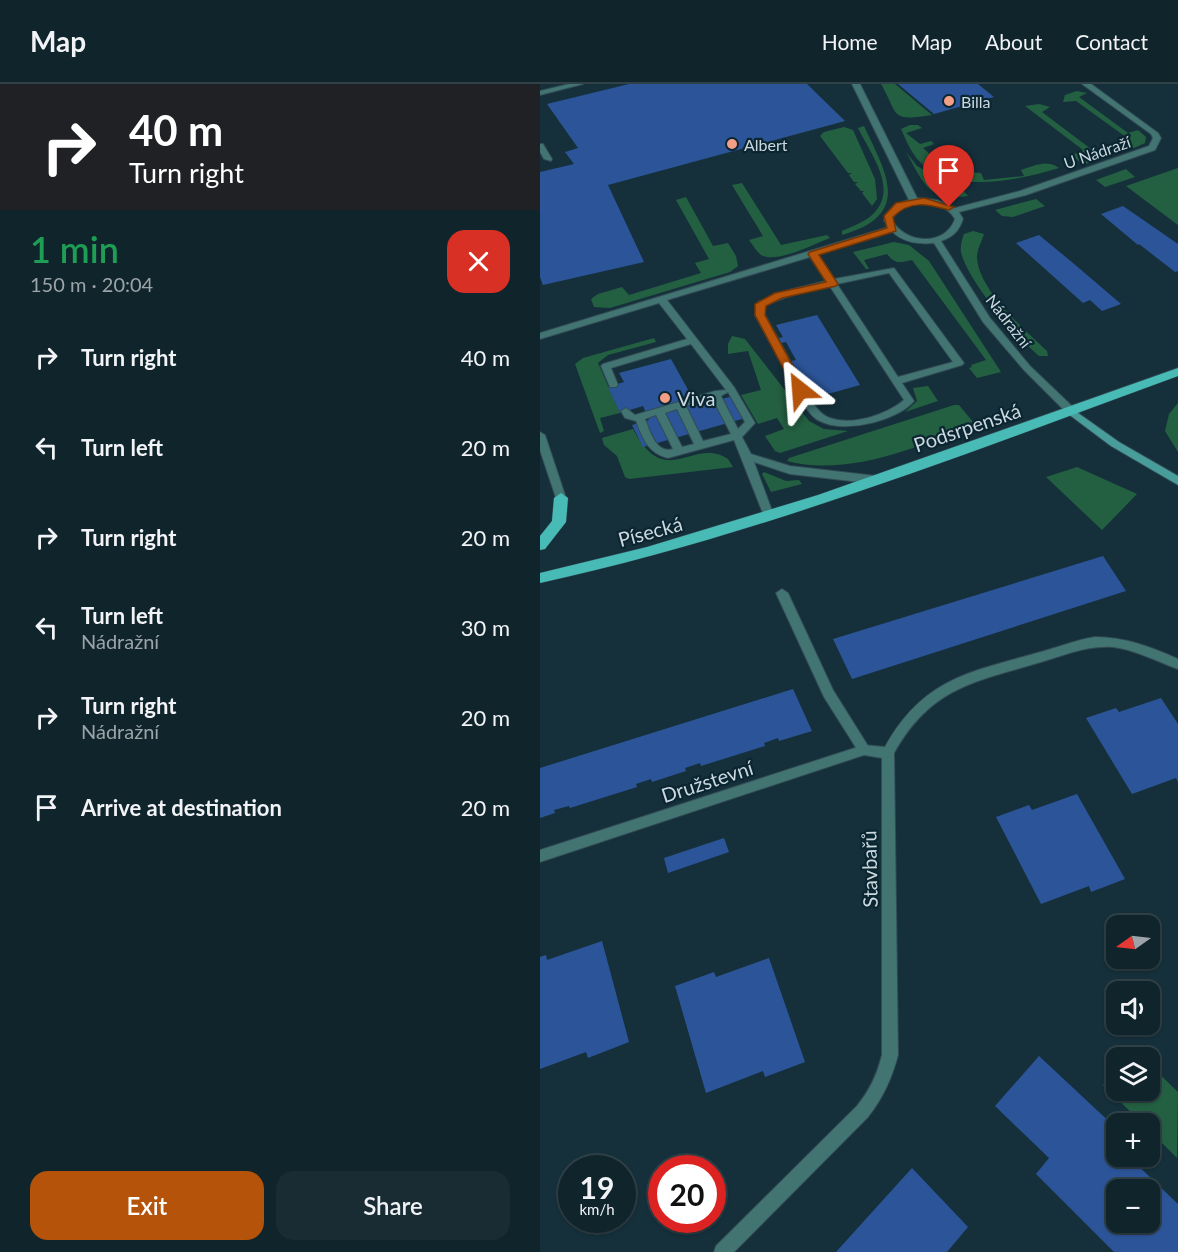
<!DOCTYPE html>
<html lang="en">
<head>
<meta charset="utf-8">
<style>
  body { margin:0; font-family:Lato,sans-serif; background:#192c34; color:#f1f3f6; height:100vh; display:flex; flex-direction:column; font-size:22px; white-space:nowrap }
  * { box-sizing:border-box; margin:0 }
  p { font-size:20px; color:#9ca4a9 }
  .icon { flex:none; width:33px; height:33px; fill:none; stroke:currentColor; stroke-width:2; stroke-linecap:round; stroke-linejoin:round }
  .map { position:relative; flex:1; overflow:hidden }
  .side { display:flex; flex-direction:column; background:#10242c; width:540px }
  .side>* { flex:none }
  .hud { background:#202124; color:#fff; overflow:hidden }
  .needle { width:39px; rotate:256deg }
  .controls { position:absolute; left:566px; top:831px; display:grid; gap:12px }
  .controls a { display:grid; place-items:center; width:54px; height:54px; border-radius:12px; background:#10242c; box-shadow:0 2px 4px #0004,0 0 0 2px #304148; font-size:30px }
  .speed { position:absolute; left:18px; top:1071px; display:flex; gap:12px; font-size:30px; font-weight:700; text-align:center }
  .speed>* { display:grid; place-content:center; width:78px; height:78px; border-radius:50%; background:#10242c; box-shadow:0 2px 4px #0004,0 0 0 2px #304148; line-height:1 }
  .speed small { font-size:15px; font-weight:400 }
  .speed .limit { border:9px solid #d22; background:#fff; color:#111 }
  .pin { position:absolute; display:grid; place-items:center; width:51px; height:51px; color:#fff; margin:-62px -26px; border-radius:50% 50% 50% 0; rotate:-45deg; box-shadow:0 0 6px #0007 }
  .pin .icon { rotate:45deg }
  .me { position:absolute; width:66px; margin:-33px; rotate:332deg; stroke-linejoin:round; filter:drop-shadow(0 0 4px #0008) }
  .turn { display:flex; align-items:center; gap:21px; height:126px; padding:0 30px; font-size:27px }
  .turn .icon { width:78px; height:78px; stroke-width:2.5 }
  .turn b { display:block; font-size:42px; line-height:51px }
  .round { display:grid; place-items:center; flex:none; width:63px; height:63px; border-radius:18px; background:#192c34 }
  .headline { display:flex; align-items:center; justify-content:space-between; height:102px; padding:0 30px }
  h1 { font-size:36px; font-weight:600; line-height:45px; color:#1e9e55 }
  .primary-button { display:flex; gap:12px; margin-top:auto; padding:12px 30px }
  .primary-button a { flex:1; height:69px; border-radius:18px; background:#b45309; color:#fff; font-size:24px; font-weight:600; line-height:69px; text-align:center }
  .primary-button a+a { background:#192c34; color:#f1f3f6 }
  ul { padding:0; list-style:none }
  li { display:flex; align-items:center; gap:18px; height:90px; padding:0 30px }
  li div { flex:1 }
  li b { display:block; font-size:22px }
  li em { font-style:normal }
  header { display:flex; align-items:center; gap:36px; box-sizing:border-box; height:84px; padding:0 30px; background:#10242c; border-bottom:2px solid #304148 }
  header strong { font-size:28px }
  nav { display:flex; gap:33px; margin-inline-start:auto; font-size:21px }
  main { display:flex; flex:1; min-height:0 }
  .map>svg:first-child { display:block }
  .green { fill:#236041 }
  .building { fill:#2c5599; fill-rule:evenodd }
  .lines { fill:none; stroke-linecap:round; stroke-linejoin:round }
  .service-casing { stroke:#324b55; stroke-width:2 }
  .minor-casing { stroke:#324b55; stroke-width:2 }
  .tertiary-casing { stroke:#324b55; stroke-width:2 }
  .secondary-casing { stroke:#324b55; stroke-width:2 }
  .primary-casing { stroke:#324b55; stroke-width:1 }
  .service { fill:#427472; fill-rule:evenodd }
  .minor { fill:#427472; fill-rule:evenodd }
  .tertiary { fill:#427472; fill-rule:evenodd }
  .secondary { fill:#489c99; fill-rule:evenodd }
  .primary { fill:#49bbb7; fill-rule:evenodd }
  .route { fill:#b45309; stroke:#753606; stroke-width:1.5 }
  .poi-dot { fill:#f49e87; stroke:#0b2631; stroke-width:2 }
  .labels { text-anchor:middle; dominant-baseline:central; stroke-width:4.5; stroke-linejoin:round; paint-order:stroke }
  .far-poi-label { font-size:16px; fill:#cad9e0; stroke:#0b2631; text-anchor:start }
  .far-street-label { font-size:16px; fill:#cad9e0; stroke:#0b2631 }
  .poi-label { font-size:20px; fill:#cad9e0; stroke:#0b2631; text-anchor:start }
  .street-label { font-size:20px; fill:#cad9e0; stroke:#0b2631 }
</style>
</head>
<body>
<header>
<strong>Map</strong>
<nav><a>Home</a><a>Map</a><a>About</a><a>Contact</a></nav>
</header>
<main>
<section class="side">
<div class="hud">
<div class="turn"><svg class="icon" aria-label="right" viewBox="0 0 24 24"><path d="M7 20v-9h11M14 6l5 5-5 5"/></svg><div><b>40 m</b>Turn right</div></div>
</div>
<div class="headline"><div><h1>1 min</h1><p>150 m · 20:04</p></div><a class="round" style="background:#d93025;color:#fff"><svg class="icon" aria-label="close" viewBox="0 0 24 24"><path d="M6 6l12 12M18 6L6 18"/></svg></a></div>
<ul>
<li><svg class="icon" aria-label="right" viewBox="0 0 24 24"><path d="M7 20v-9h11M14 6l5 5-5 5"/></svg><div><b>Turn right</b></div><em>40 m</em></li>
<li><svg class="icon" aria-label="left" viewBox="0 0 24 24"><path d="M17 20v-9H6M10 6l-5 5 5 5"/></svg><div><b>Turn left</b></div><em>20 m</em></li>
<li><svg class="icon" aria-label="right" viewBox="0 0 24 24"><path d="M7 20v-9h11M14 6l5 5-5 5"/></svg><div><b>Turn right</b></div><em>20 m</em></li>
<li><svg class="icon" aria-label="left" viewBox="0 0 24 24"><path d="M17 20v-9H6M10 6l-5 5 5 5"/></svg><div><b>Turn left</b><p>Nádražní</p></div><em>30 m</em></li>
<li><svg class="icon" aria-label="right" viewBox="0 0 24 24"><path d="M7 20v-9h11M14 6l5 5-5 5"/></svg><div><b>Turn right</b><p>Nádražní</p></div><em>20 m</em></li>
<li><svg class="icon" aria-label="arrive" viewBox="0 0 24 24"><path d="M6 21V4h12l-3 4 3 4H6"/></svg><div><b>Arrive at destination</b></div><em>20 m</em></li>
</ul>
<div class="primary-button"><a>Exit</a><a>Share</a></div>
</section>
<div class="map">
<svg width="638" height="1168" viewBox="0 0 638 1168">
  <rect width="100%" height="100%" fill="#15303b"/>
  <path class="green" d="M341,0h14l37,31c-43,7 -33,0 -51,-31z
    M537,7l10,2 -8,4 49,36 10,-3 8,7 -1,6 -11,5 -11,-2 -2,-2 9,-4 -54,-39 -13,1 2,-7z
    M499,20l11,3 -8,5 53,40 11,-3 3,3 -1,3 -25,10 -11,-10 11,-5 -58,-44z
    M370,41h8l4,3 -16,5 14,11 11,-3 3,3 -11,4 17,15 12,-4 3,3 -10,4 10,9 12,-3 14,1 3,7 40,-4 -3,-6c14,-4 25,-11 38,-2 -40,12 -105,27 -139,-6 -9,-9 -14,-22 -19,-33z
    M324,42c22,47 49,89 -22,109v-4c8,-4 17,-7 25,-12 35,-25 6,-61 -9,-91z
    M304,43l9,3 22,49 2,20 -5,7 -10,-13 2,-2h-3l-6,-7 3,-2h-4l-5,-7 3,-2h-4l-28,-37 4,-4z
    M366,68l11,14 9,5 29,11 13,14c-41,6 -44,-13 -62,-44z
    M638,84v57l-52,-39z
    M586,85l9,8 -30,10 -9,-7z
    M202,99l39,62 46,-10 3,3c-16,6 -54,26 -69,17 -5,-4 -8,-10 -12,-15l14,-4 -31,-51z
    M146,113l27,49 15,-3 8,13 2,10 -8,6 -120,36 -16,-1 -3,-8 7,-5 24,-7 7,8 72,-22 -6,-10 14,-4 -33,-59z
    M496,115l9,7 -32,11 -11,-1 -7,-6z
    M433,147l11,3c-2,7 -7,15 -7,23 1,33 48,73 70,94l1,5h-9c-23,-19 -72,-76 -78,-104 -1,-6 1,-13 3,-18z
    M354,158l15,3 20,16 72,111 -24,6 -8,-10 3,-1 -1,-2 15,-5 -74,-100c-13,3 -17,4 -25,-6l-23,6 5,9h-3l-13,-17z
    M192,252l13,3 64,82 15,8 24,2 -68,22 -5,-2 -10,-15 19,-7 -7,-11 -19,6 -17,-29 20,-5 -13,-39 -20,3v-10z
    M114,254l2,4 -48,13 -10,8 22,50 -20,5 4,13 -4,2 -25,-69 8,-6z
    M388,302l10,15 -33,11 12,-11 -4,-13z
    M638,319v49l-13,-21 4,-17z
    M414,321h5l14,17c-51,26 -128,55 -186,39l2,-3z
    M93,345c33,63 60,7 95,30l5,8 -104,12 -4,-2 -8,-21 -13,-11 -2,-7z
    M537,383l60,27 -35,36 -56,-53z
    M224,388l22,9 13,-1 3,4 -31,8 -9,-18z
    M609,980l29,28 -1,66 -28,-28v-6l-7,-1 -39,-38 13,-14v19h33z"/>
  <path class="building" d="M89,0h178l38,37 -237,64 36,77 -101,23 -3,-8v-105l34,-8 -9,-12 13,-4 -31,-44z
    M358,0h80l16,13 -60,17z
    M583,122l55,38v27l-3,1 -36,-28 -1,1 -37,-31z
    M499,151l34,28 48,41 -19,7 -12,-11 -7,3 -67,-60z
    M277,231l43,70 -43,12 -4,-8 -5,2 -17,-30 5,-1 -10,-18 -5,1 -2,-5 4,-1 -7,-12z
    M131,275l20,36 -6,2 6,10 46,-12 12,22 -106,30 -11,-22 17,-5 -6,-14 -23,7 -12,-26 16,-5 -5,-9z
    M563,472l23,35 -274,88 -19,-40z
    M253,605l19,42 -33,10 -1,-3 -14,5 1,3 -64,20 -1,-3 -15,5 1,3 -34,11 -1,-3 -15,5 1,3 -67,21 -1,-2 -15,4 1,3 -15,5v-50z
    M621,614l17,26v58l-2,-4 -44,16 -46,-76 30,-10 3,4z
    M537,710l48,85 -34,13 -2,-6 -48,18 -45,-87 33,-12 3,5z
    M184,754l5,14 -61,21 -4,-15z
    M62,857l27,101 -41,16 -2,-6 -46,17v-112l6,-2 1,5z
    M229,874l36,104 -40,15 -2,-6 -57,22 -31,-107 39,-14 2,5z
    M499,972l77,72v11l-3,4 3,3v10h12l50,48v48h-64l-78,-78 13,-16 -54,-52zM576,1106h33v32h-33z
    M372,1084l56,59 -21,25h-111z"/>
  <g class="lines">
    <defs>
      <path id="service" d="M0,60h3l9,15 -1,2 -7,-2 -4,-7z
        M352,142l3,1v4l-77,23 16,25 60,-11 70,95 -2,2 -60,18 12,18c-17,20 -70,33 -94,20 -6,-2 -10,-8 -14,-13l-51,-93 3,-13 31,-12 37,-9 -16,-24 -143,43 67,87 21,36 -13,14 9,17 39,12 87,10 5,4 -5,4 -87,-10 -36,-12 20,54 -1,3h-8l-1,-3 -30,-76 -66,18c-20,-5 -25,-19 -32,-37l-11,-3 -4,-7 5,-3 9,7 80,-24 11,-1 -35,-46 -80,24 7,17 -2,2h-6l-9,-21 2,-2 84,-25 -28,-36 -119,36v-6zM349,189l64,89 -55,15 -61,-93zM289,201l75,115c-18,15 -52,26 -74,18 -6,-2 -11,-7 -15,-12l-50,-91v-10l30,-11zM188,308l17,30 -7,7 -17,-33zM172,314l19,36 -28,7 -17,-35zM137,325l17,35 -12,3 -17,-34zM116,331l17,34c-17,5 -23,-18 -28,-30z
        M242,505l6,4 45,97 35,56 2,4 -2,4 -4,1 -4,-1 -36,-57 -48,-104z"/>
      <path id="minor" d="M312,0h8l57,114 20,2 18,8 65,-17 129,-45 4,-8 -2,-4 -69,-50h9l67,49 3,5 -6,12 -129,45 -67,17 4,7c-4,12 -10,18 -22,22l49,77 40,48 45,43v4h-8l-43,-43 -41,-48 -49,-79c-22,2 -40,-3 -50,-23 5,-12 13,-17 25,-20zM384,118c13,2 24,5 31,17 -10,28 -50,25 -63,1 6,-14 18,-16 32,-18z
        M0,348l5,3 21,63 -1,3h-8l-17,-51z
        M555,553c30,0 56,10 83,22v10c-22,-8 -42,-19 -65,-22 -26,-2 -48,8 -72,15 -67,20 -110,25 -147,91l4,302c-6,23 -15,43 -30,62l-134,135h-20l2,-6 141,-140c13,-16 20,-31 25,-51v-297l-18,-3 -324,107v-12l324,-105 21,2c37,-67 83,-75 152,-94 20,-5 38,-13 58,-16z"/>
      <path id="tertiary" d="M29,0h14l-43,11v-4z"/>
      <path id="secondary" d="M531,324l48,34 59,34v9l-67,-39 -44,-33 -1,-2z"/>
      <path id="primary" d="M638,284v8c-210,77 -420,159 -638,207v-10l107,-26 171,-52z
        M21,409l7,5 -2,24 -21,27 -5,1v-14l12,-15 2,-23z"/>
    </defs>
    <use href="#service" class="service-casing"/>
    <use href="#minor" class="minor-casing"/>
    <use href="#tertiary" class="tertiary-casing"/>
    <use href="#secondary" class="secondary-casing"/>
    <use href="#primary" class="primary-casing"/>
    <use href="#service" class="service"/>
    <use href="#minor" class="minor"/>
    <use href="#tertiary" class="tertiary"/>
    <use href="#secondary" class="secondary"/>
    <use href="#primary" class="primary"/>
  </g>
  <path class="route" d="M384,114l30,9 -5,3c-22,-6 -39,-10 -56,7l3,14 -77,24 19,29 -2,2 -54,12 -16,8 -1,9 41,75 -6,3 -4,-1 -41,-77v-11l20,-11 51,-11 -18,-28 2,-2 77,-24 -3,-12 12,-13z"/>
  <g class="poi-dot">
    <circle cx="409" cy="17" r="6"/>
    <circle cx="192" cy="60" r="6"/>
    <circle cx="125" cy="314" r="6"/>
  </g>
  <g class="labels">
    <g class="far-poi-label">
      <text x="421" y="17">Billa</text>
      <text x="204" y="60">Albert</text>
    </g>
    <g class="far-street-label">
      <text transform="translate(557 68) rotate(-19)">U Nádraží</text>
      <text transform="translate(469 237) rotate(52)">Nádražní</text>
    </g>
    <g class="poi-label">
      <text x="137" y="314">Viva</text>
    </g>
    <g class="street-label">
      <text transform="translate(427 343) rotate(-19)">Podsrpenská</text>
      <text transform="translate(110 447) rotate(-15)">Písecká</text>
      <text transform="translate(167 697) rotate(-18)">Družstevní</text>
      <text transform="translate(329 785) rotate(-91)">Stavbařů</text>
    </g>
  </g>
</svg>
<div class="controls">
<a><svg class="needle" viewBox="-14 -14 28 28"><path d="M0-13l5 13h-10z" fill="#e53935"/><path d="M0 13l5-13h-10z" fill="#9ca4a9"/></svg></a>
<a><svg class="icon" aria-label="sound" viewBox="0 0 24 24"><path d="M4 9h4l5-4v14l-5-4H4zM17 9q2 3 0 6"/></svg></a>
<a><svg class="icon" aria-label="layers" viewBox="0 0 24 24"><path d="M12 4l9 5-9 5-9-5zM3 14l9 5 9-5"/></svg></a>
<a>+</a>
<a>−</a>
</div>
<div class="speed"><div>19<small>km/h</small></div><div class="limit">20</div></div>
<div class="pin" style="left:409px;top:123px;background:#d93025"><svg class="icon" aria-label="arrive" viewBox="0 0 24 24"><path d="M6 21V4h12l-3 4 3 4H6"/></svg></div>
<svg class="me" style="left:260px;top:306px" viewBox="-20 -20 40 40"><path d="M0-17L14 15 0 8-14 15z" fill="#b45309" stroke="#fff" stroke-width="4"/></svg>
</div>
</main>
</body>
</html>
